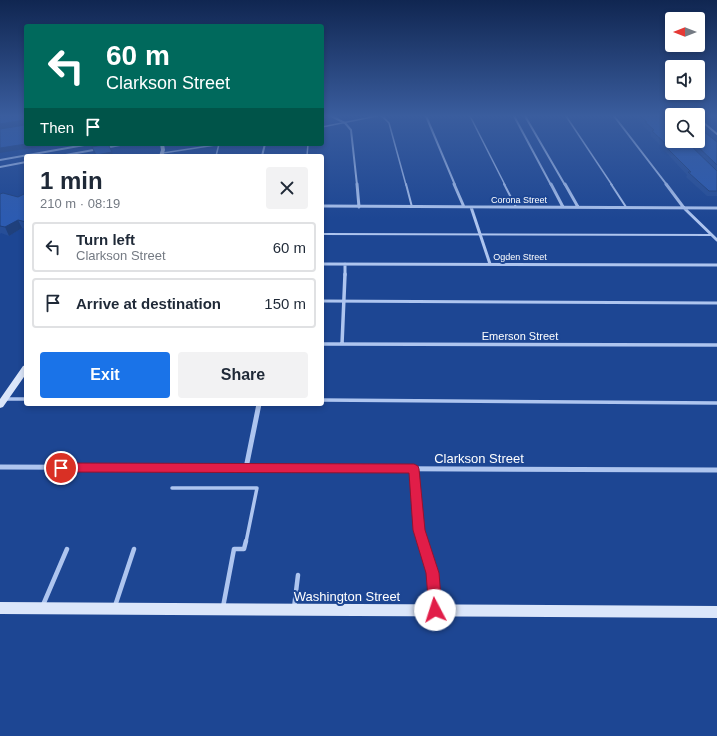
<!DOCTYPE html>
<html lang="en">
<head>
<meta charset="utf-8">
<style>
  body { margin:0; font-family:Arial,sans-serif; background:#f2f2f3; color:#1f2937; height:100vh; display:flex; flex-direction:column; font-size:15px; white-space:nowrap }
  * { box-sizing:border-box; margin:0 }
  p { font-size:13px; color:#747a83 }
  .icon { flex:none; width:22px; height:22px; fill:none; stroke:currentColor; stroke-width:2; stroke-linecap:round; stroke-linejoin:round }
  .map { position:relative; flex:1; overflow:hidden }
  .drawer { position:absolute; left:24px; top:154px; width:300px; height:252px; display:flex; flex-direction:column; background:#fff; border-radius:4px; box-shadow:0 2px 6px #0003 }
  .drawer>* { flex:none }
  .banner { position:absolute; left:24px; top:24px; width:300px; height:122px; border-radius:4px; box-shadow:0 2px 6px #0003; background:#00695c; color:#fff; overflow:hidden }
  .needle { width:26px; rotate:270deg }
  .buttons { position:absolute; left:665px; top:12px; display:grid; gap:8px }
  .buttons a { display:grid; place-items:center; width:40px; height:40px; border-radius:4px; background:#fff; box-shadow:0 2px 6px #0003; font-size:20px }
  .pin { position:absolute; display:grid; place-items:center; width:34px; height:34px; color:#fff; margin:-17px; border:2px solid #fff; border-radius:50%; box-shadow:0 1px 4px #0007 }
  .me { position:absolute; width:44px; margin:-22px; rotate:355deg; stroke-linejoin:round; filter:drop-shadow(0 0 3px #0008) }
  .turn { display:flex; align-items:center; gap:14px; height:84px; padding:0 16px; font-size:18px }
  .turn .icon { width:52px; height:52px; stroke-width:2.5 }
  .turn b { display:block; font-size:28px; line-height:34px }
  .then { display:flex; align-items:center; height:38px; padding:0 16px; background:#0003; gap:8px; font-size:15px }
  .round { display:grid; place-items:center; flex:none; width:42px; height:42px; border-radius:4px; background:#f2f2f3 }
  .summary { display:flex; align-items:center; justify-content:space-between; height:68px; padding:0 16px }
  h1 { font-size:24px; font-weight:700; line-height:30px }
  .action { display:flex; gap:8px; margin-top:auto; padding:8px 16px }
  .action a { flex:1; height:46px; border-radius:4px; background:#1a73e8; color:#fff; font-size:16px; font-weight:700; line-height:46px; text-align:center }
  .action a+a { background:#f2f2f3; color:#1f2937 }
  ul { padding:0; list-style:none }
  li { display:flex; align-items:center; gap:12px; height:50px; margin:0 8px 6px; padding:0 8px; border:2px solid #e0e1e3; border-radius:4px }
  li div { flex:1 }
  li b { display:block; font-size:15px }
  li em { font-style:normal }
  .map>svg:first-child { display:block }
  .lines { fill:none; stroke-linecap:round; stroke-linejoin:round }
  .lane-far4 { stroke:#aec5ef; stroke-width:1.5 }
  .lane-far3 { stroke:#aec5ef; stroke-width:2 }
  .lane-far2 { stroke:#aec5ef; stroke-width:3 }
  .lane-far1 { stroke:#aec5ef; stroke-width:3.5 }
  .lane { stroke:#aec5ef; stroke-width:4.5 }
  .street-far3 { stroke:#aec5ef; stroke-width:2 }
  .street-far2 { stroke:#aec5ef; stroke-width:3 }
  .street-far1 { stroke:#aec5ef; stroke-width:3.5 }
  .street { stroke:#aec5ef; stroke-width:5 }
  .secondary { fill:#dbe6fa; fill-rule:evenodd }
  .wall { fill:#264e98 }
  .shaded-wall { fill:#1f407c }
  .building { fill:#2c5bb1; stroke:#1f407c }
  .route { fill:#e11d48; stroke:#92132f }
  .labels { text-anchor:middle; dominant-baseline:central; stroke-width:4; stroke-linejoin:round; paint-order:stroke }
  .far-street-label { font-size:9px; fill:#fff; stroke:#1d4693 }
  .street-label { font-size:11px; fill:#fff; stroke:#1d4693 }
  .near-street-label { font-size:13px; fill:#fff; stroke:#1d4693 }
</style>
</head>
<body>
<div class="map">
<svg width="717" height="736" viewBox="0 0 717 736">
  <rect width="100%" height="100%" fill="#1d4693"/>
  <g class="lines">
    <path class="lane-far4" d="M382,116l7,7 17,62
      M470,116l35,69
      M566,116l46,69
      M322,127l55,-11
      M163,153l59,-9
      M216,156l3,-12
      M307,156l1,-12"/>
    <path class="lane-far3" d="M406,184l6,23
      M504,184l12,23
      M611,184l15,23
      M322,234l390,1"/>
    <path class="lane-far2" d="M322,301l395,2"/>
    <path class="lane-far1" d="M6,399h20
      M322,400l395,3
      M414,469l5,61 3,12
      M172,488h85l-11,54"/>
    <path class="lane" d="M422,541l10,32 3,34
      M43,605l24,-56
      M115,606l19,-57
      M223,607l11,-58h10l2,-8
      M294,608l4,-33"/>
    <path class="street-far3" d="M331,116l14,7 6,7 6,55
      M426,116l29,69
      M514,116l37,69
      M525,116l40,69
      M614,116l53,69
      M698,118l19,16
      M105,148l20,-4
      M60,156l39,-7
      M262,156l3,-12
      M0,160l90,-16
      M0,167l26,-5"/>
    <path class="street-far2" d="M357,184l2,23
      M454,184l10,23
      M551,184l12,23
      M565,184l13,23
      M666,184l18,24 33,32
      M322,206l395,2
      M471,207l19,57
      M322,264l395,1
      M345,275v-11"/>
    <path class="street-far1" d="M322,344l395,1
      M342,344l3,-70"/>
    <path class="street" d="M0,467l717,3
      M246,468l13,-64"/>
    <path class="secondary" d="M160,144h4l1,6 -2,6h-4l2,-6z
      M26,365v9l-23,33 -3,1v-9l23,-33z
      M0,602l717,4v12l-717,-4z"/>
  </g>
  <path class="wall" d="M634,116h25l13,25 45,1v54h-10l-21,-19 1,-2 -24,-26v-1l-13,-13 1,-2 -8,-7 1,-1z
    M660,116h12v11z
    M707,116h10v7z
    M26,193v36l-4,-1 -13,8 -8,-3 -1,1v-40l18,3z"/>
  <path class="shaded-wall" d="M24,120l2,5 -26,4v-5z
    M26,144h30l-56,9v-5z
    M91,144h15l1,1 -15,3z
    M112,152l1,4h-16l-1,-1z
    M18,220l4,8 -13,8 -4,-9z"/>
  <path class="building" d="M0,116h26v5l-2,-1 -24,4z
    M640,116h19l13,11v14h14l31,30v20h-8l-21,-19h3l-27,-27h3l-15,-14 2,-1 -9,-8h2z
    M666,116h6v5z
    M26,122v22l-26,4v-19l25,-4z
    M698,127l19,15v23l-25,-24h6z
    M108,144l4,8 -16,3 -4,-8z
    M3,193l15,4 8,-4v29l-8,-2 -13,7 -5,-1v-32z"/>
  <linearGradient id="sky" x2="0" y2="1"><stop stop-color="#102651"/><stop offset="0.53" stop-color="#3a5d9e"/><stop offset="1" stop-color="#3a5d9e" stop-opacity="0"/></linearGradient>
  <rect width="717" height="219" fill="url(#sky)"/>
  <path class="route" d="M61,463l353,1 4,2 1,3 6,61 14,43 3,37 -2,5 -5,2 -4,-2 -2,-5 -3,-37 -13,-43 -4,-57 -348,-1 -3,-1 -2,-3 2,-4z"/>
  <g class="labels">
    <g class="far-street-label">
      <text x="519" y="200">Corona Street</text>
      <text x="520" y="257">Ogden Street</text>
    </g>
    <g class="street-label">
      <text x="520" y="336">Emerson Street</text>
    </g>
    <g class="near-street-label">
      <text x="479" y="458">Clarkson Street</text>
      <text x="347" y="596">Washington Street</text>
    </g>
  </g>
</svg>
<div class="buttons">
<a><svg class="needle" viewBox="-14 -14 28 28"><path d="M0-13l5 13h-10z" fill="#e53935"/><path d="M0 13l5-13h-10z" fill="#747a83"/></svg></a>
<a><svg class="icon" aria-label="sound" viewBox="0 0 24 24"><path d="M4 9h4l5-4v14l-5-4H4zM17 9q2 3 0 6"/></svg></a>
<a><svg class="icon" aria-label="search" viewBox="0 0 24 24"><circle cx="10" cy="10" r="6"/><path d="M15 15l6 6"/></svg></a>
</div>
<div class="pin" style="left:61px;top:468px;background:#d93025"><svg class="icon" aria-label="arrive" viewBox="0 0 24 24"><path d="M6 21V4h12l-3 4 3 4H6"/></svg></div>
<svg class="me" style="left:435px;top:610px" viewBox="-20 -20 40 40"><circle r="19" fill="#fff"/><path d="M0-13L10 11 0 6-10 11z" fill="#e11d48"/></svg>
<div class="banner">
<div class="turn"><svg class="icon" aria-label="left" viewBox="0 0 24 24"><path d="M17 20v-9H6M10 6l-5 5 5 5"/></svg><div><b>60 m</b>Clarkson Street</div></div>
<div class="then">Then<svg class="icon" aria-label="arrive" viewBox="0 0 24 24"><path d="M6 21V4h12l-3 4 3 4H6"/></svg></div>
</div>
<section class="drawer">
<div class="summary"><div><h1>1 min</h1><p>210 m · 08:19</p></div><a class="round"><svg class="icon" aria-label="close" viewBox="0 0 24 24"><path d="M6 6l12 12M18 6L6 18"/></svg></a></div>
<ul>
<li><svg class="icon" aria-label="left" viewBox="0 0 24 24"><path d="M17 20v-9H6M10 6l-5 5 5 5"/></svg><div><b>Turn left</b><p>Clarkson Street</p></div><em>60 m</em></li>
<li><svg class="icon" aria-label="arrive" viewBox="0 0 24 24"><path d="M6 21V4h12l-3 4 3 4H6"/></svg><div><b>Arrive at destination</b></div><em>150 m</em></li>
</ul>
<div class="action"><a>Exit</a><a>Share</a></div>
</section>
</div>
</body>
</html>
